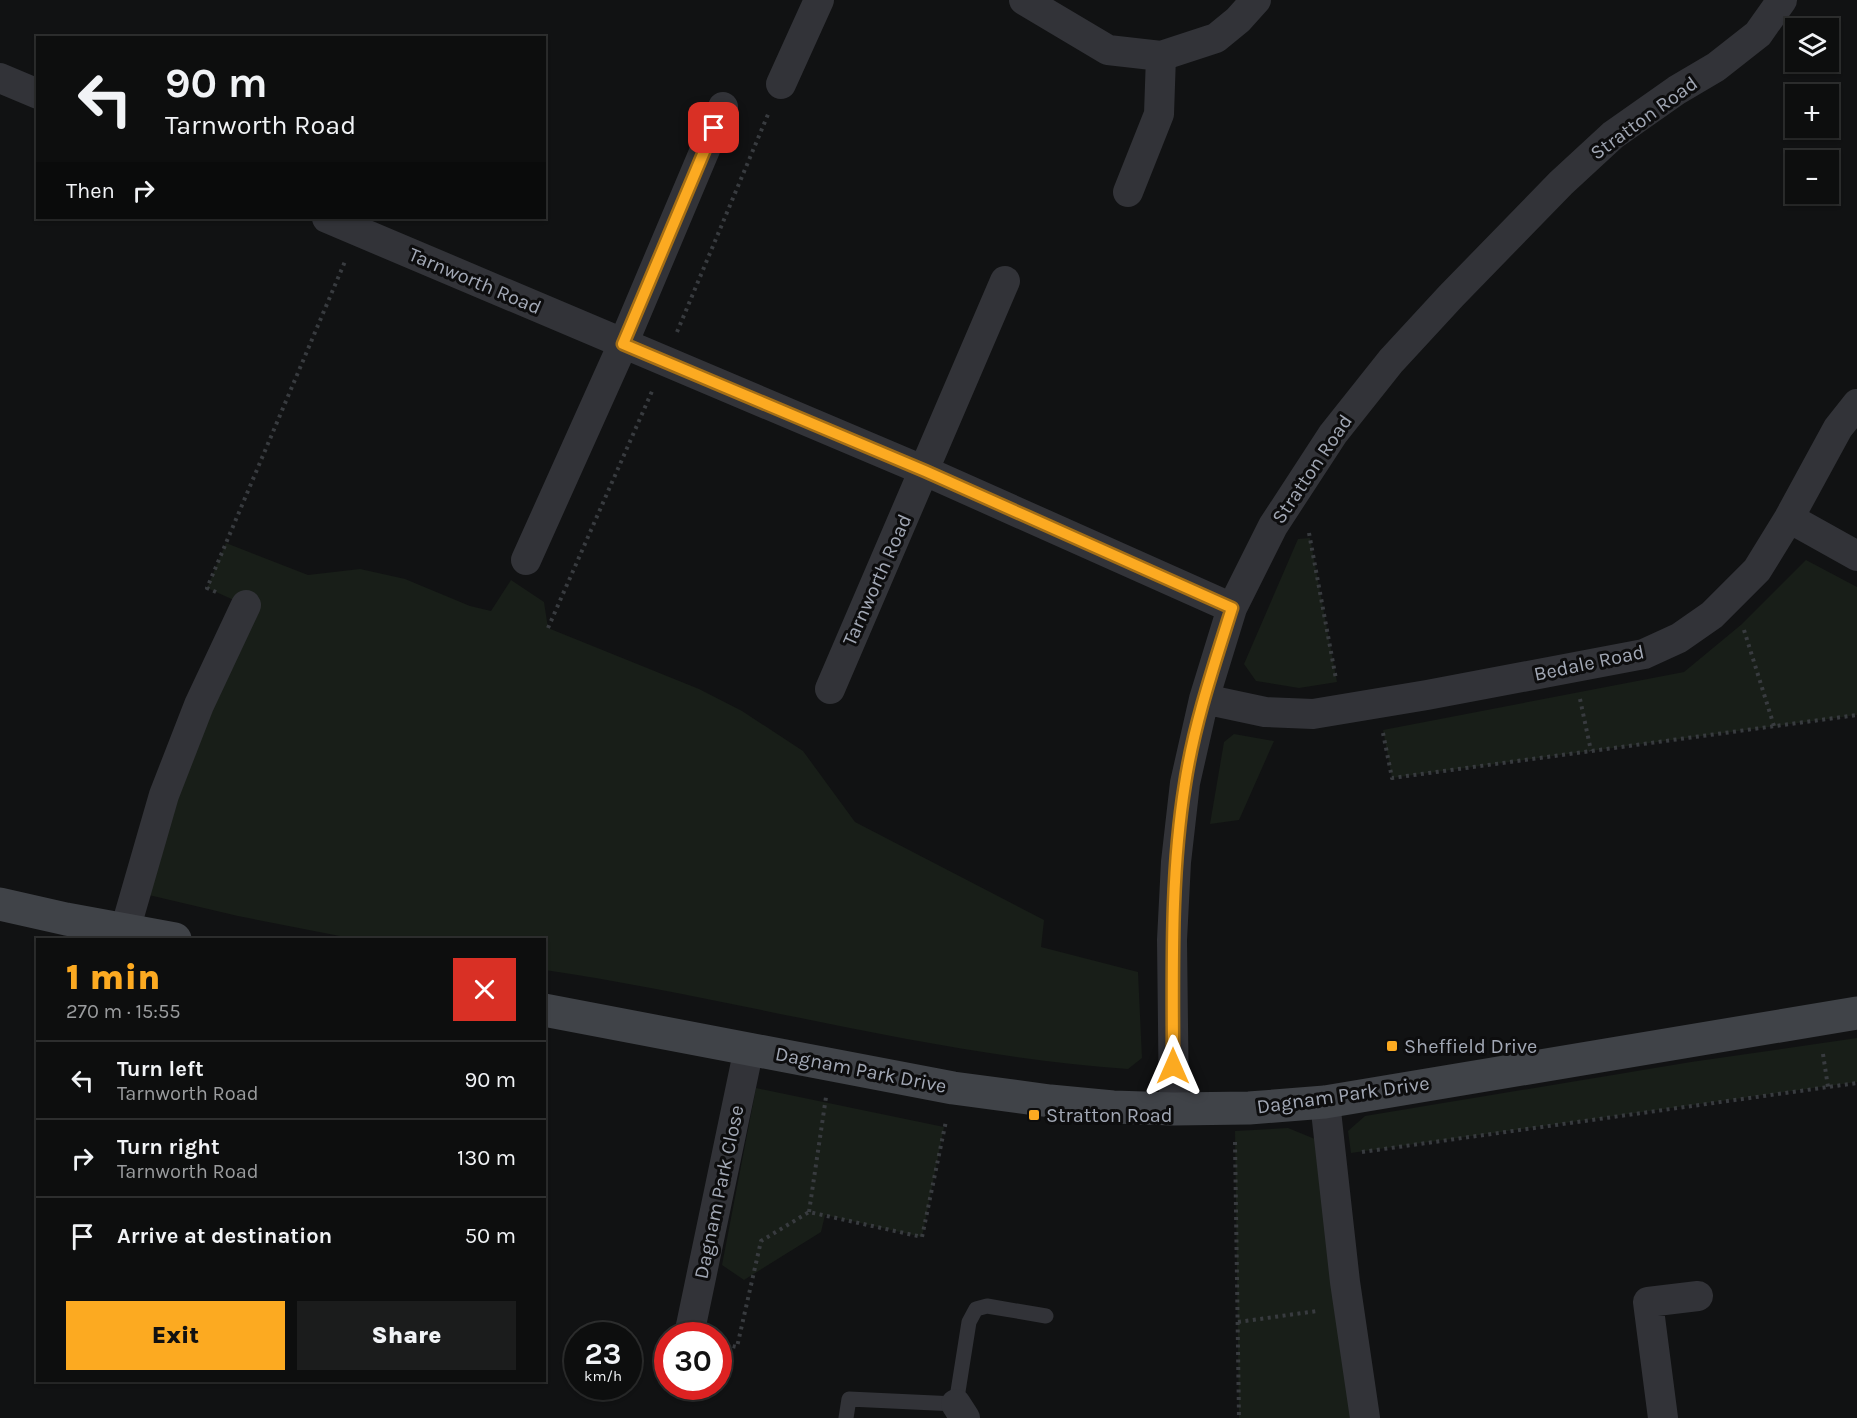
<!DOCTYPE html>
<html lang="en">
<head>
<meta charset="utf-8">
<style>
  body { margin:0; font-family:Karla,sans-serif; background:#1b1c1c; color:#f1f3f6; height:100vh; display:flex; flex-direction:column; font-size:22px; white-space:nowrap }
  * { box-sizing:border-box; margin:0 }
  p { font-size:20px; color:#9a9c9e }
  .icon { flex:none; width:33px; height:33px; fill:none; stroke:currentColor; stroke-width:2; stroke-linecap:round; stroke-linejoin:round }
  .map { position:relative; flex:1; overflow:hidden }
  .sheet { position:absolute; left:36px; top:938px; width:510px; height:444px; display:flex; flex-direction:column; background:#0d0e0e; border-radius:0px; box-shadow:0 2px 4px #0004,0 0 0 2px #2d2e2e }
  .sheet>* { flex:none }
  .guide { position:absolute; left:36px; top:36px; width:510px; height:183px; border-radius:0px; box-shadow:0 2px 4px #0004,0 0 0 2px #2d2e2e; background:#0d0e0e; color:#f1f3f6; overflow:hidden }
  .buttons { position:absolute; left:1785px; top:18px; display:grid; gap:12px }
  .buttons a { display:grid; place-items:center; width:54px; height:54px; border-radius:0px; background:#0d0e0e; box-shadow:0 2px 4px #0004,0 0 0 2px #2d2e2e; font-size:30px }
  .speed { position:absolute; left:564px; top:1322px; display:flex; gap:12px; font-size:30px; font-weight:700; text-align:center }
  .speed>* { display:grid; place-content:center; width:78px; height:78px; border-radius:50%; background:#0d0e0e; box-shadow:0 2px 4px #0004,0 0 0 2px #2d2e2e; line-height:1 }
  .speed small { font-size:15px; font-weight:400 }
  .speed .limit { border:9px solid #d22; background:#fff; color:#111 }
  .pin { position:absolute; display:grid; place-items:center; width:51px; height:51px; color:#fff; margin:-26px; border-radius:12px; box-shadow:0 3px 9px #0006 }
  .me { position:absolute; width:66px; margin:-33px; rotate:0deg; stroke-linejoin:round; filter:drop-shadow(0 0 4px #0008) }
  .turn { display:flex; align-items:center; gap:21px; height:126px; padding:0 30px; font-size:27px }
  .turn .icon { width:78px; height:78px; stroke-width:2.5 }
  .turn b { display:block; font-size:42px; line-height:51px }
  .then { display:flex; align-items:center; height:57px; padding:0 30px; background:#0003; gap:12px; font-size:22px }
  .round { display:grid; place-items:center; flex:none; width:63px; height:63px; border-radius:0px; background:#1b1c1c }
  .head { display:flex; align-items:center; justify-content:space-between; height:102px; padding:0 30px }
  h1 { font-size:36px; font-weight:800; line-height:45px; color:#fcaa21 }
  .primary-button { display:flex; gap:12px; margin-top:auto; padding:12px 30px }
  .primary-button a { flex:1; height:69px; border-radius:0px; background:#fcaa21; color:#111; font-size:24px; font-weight:800; line-height:69px; text-align:center }
  .primary-button a+a { background:#1b1c1c; color:#f1f3f6 }
  ul { padding:0; list-style:none }
  li { display:flex; align-items:center; gap:18px; height:78px; padding:0 30px; border-top:2px solid #2d2e2e }
  li div { flex:1 }
  li b { display:block; font-size:22px }
  li em { font-style:normal }
  .map>svg:first-child { display:block }
  .green { fill:#181e18 }
  .lines { fill:none; stroke-linecap:round; stroke-linejoin:round }
  .path { stroke:#383b3f; stroke-width:4; stroke-dasharray:3 4.5; stroke-linecap:butt }
  .lane { stroke:#323338; stroke-width:15 }
  .street { stroke:#323338; stroke-width:30 }
  .secondary { stroke:#404348; stroke-width:33 }
  .route-casing { stroke:#a46e15; stroke-width:15 }
  .route { stroke:#fcaa21; stroke-width:10 }
  .poi-dot { fill:#fcaa21; stroke:#0d0d0e; stroke-width:2 }
  .labels { text-anchor:middle; dominant-baseline:central; stroke-width:6; stroke-linejoin:round; paint-order:stroke }
  .street-label { font-size:20px; fill:#a2a8b5; stroke:#0d0d0e }
  .poi-label { font-size:20px; fill:#a2a8b5; stroke:#0d0d0e; text-anchor:start }
</style>
</head>
<body>
<div class="map">
<svg width="1857" height="1418" viewBox="0 0 1857 1418">
  <rect width="100%" height="100%" fill="#111213"/>
  <path class="green" d="M1310,538l27,144 -38,6 -43,-7 -12,-17 54,-125z
    M226,543l82,32 52,-6 45,10 65,27 21,5 20,-31 33,22 4,26 151,61 43,22 61,40 52,71 189,98 -3,27 97,25 4,86 -14,11c-197,-14 -388,-70 -583,-99l-1,-31h-189l-117,-23 -102,-24 109,-287 -38,-17z
    M1806,560l51,27v128l-465,63 -9,-48 301,-58 58,-48z
    M1234,734l40,7 -35,79 -29,4 14,-82z
    M1857,1038v44l-506,71 -3,-22 17,-15 326,-54z
    M756,1088l188,39 -22,110 -97,-22 -4,17 -77,48 -22,-15z
    M1288,1128l27,11 38,279h-114l-4,-287z"/>
  <g class="lines">
    <path class="path" d="M677,332l92,-220
      M1309,533l27,146
      M216,592l-9,-4 139,-329
      M548,628l105,-239
      M1744,630l30,96
      M1580,699l11,52
      M1383,733l9,45 465,-63
      M1823,1054l5,33
      M1235,1142l4,276
      M1362,1152l495,-69
      M809,1212l17,-115
      M1238,1322l79,-11
      M718,1343l19,4 24,-106 48,-29 113,25 24,-116"/>
    <path class="lane" d="M846,1418l3,-19 107,5 13,-82 7,-13 11,-3 59,10"/>
    <path class="street" d="M1024,0l84,50 53,6 55,-18 22,-18 18,-20
      M0,78l38,16
      M781,84l38,-84
      M1128,192l31,-78 2,-58
      M327,218l598,253 307,137
      M1789,518l68,38
      M526,560l97,-216 100,-237
      M830,689l175,-408
      M1204,699l61,13 48,2 114,-19 217,-41 35,-16 33,-23 45,-45 32,-52 49,-90 19,-24
      M125,930l39,-135 35,-90 47,-100
      M1325,1102l20,180 20,136
      M1174,1109l-2,-169 4,-78 9,-79 19,-84 28,-91 41,-82 60,-92 58,-73 60,-65 110,-113 52,-48 64,-45 39,-23 42,-33 24,-34
      M689,1335l60,-287
      M956,1404l9,14
      M1663,1418l-15,-116 50,-6"/>
    <path class="secondary" d="M0,904l66,15 109,20
      M544,1010l409,78 97,13 63,6 61,2 75,-1 76,-6 532,-89"/>
  </g>
  <g class="lines">
    <defs>
      <path id="route" d="M714,128l-91,216 302,127 307,137c-18,57 -38,116 -47,176 -15,93 -12,188 -12,282"/>
    </defs>
    <use href="#route" class="route-casing"/>
    <use href="#route" class="route"/>
  </g>
  <g class="poi-dot">
    <rect x="1386" y="1040" width="12" height="12" rx="3"/>
    <rect x="1028" y="1109" width="12" height="12" rx="3"/>
  </g>
  <g class="labels">
    <g class="street-label">
      <text transform="translate(1644 118) rotate(-36)">Stratton Road</text>
      <text transform="translate(475 281) rotate(23)">Tarnworth Road</text>
      <text transform="translate(1312 469) rotate(-56)">Stratton Road</text>
      <text transform="translate(877 580) rotate(-66)">Tarnworth Road</text>
      <text transform="translate(1589 663) rotate(-12)">Bedale Road</text>
      <text transform="translate(861 1070) rotate(11)">Dagnam Park Drive</text>
      <text transform="translate(1343 1095) rotate(-8)">Dagnam Park Drive</text>
      <text transform="translate(719 1192) rotate(-78)">Dagnam Park Close</text>
    </g>
    <g class="poi-label">
      <text x="1404" y="1046">Sheffield Drive</text>
      <text x="1046" y="1115">Stratton Road</text>
    </g>
  </g>
</svg>
<div class="buttons">
<a><svg class="icon" aria-label="layers" viewBox="0 0 24 24"><path d="M12 4l9 5-9 5-9-5zM3 14l9 5 9-5"/></svg></a>
<a>+</a>
<a>−</a>
</div>
<div class="speed"><div>23<small>km/h</small></div><div class="limit">30</div></div>
<div class="pin" style="left:714px;top:128px;background:#d93025"><svg class="icon" aria-label="arrive" viewBox="0 0 24 24"><path d="M6 21V4h12l-3 4 3 4H6"/></svg></div>
<svg class="me" style="left:1173px;top:1066px" viewBox="-20 -20 40 40"><path d="M0-17L14 15 0 8-14 15z" fill="#fcaa21" stroke="#fff" stroke-width="4"/></svg>
<div class="guide">
<div class="turn"><svg class="icon" aria-label="left" viewBox="0 0 24 24"><path d="M17 20v-9H6M10 6l-5 5 5 5"/></svg><div><b>90 m</b>Tarnworth Road</div></div>
<div class="then">Then<svg class="icon" aria-label="right" viewBox="0 0 24 24"><path d="M7 20v-9h11M14 6l5 5-5 5"/></svg></div>
</div>
<section class="sheet">
<div class="head"><div><h1>1 min</h1><p>270 m · 15:55</p></div><a class="round" style="background:#d93025;color:#fff"><svg class="icon" aria-label="close" viewBox="0 0 24 24"><path d="M6 6l12 12M18 6L6 18"/></svg></a></div>
<ul>
<li><svg class="icon" aria-label="left" viewBox="0 0 24 24"><path d="M17 20v-9H6M10 6l-5 5 5 5"/></svg><div><b>Turn left</b><p>Tarnworth Road</p></div><em>90 m</em></li>
<li><svg class="icon" aria-label="right" viewBox="0 0 24 24"><path d="M7 20v-9h11M14 6l5 5-5 5"/></svg><div><b>Turn right</b><p>Tarnworth Road</p></div><em>130 m</em></li>
<li><svg class="icon" aria-label="arrive" viewBox="0 0 24 24"><path d="M6 21V4h12l-3 4 3 4H6"/></svg><div><b>Arrive at destination</b></div><em>50 m</em></li>
</ul>
<div class="primary-button"><a>Exit</a><a>Share</a></div>
</section>
</div>
</body>
</html>
